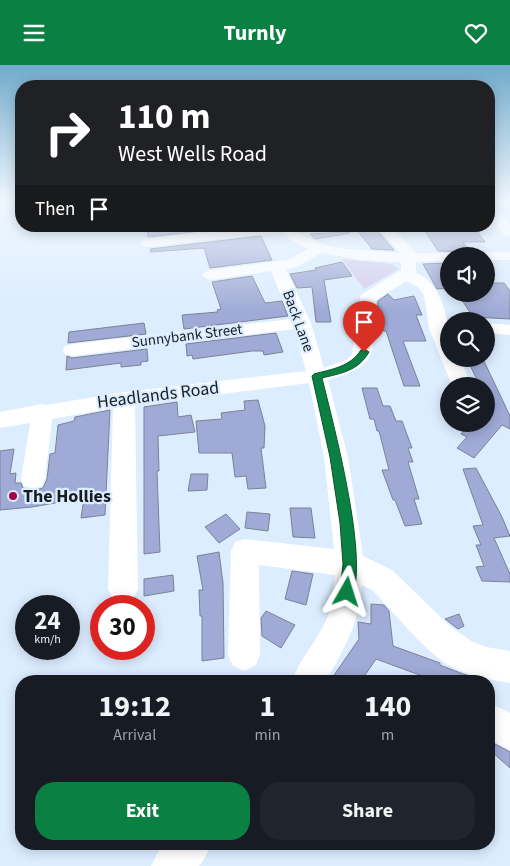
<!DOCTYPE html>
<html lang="en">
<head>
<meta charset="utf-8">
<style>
  body { margin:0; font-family:"Source Sans 3",sans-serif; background:#20242c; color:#f1f3f6; height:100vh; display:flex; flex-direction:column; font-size:19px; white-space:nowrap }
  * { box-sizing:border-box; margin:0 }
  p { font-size:16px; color:#9ea1a6 }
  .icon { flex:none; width:28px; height:28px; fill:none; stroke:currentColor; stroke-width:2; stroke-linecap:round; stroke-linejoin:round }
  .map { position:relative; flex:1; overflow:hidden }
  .panel { position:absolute; left:15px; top:610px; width:480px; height:175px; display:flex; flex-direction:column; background:#171b24; border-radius:20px; box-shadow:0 2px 12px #0003 }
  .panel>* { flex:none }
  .banner { position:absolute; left:15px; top:15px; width:480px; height:152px; border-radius:20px; box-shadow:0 2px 12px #0003; background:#202124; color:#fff; overflow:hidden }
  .fabs { position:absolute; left:440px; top:182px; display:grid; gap:10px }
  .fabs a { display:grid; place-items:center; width:55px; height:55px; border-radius:50%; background:#171b24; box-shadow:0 2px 12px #0003; font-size:25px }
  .speed { position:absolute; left:15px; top:530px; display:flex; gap:10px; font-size:25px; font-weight:700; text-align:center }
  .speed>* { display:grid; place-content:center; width:65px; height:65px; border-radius:50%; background:#171b24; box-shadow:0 2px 12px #0003; line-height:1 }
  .speed small { font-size:12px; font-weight:400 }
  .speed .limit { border:8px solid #d22; background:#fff; color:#111 }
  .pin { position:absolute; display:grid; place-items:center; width:42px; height:42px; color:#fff; margin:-51px -21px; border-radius:50% 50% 50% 0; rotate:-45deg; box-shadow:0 0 5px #0007 }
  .pin .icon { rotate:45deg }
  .me { position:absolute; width:55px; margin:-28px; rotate:6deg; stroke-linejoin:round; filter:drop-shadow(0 0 4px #0008) }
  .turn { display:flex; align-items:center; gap:18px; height:105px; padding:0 20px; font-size:22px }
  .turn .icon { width:65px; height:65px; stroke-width:2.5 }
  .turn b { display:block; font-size:35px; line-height:42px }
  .then { display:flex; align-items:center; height:48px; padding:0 20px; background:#0003; gap:10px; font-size:19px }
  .eta { display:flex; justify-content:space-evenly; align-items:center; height:85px; text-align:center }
  .eta b { font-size:30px; font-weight:700; line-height:35px }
  .action { display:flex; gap:10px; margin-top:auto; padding:10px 20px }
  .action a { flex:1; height:58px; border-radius:20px; background:#0b8043; color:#fff; font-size:20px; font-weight:700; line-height:58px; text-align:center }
  .action a+a { background:#20242c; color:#f1f3f6 }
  header { display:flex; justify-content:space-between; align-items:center; height:65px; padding:0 20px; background:#0b8043; color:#fff; font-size:22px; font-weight:700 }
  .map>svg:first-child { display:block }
  .green { fill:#d5ceee }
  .building { fill:#9fabd6; stroke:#7c8195 }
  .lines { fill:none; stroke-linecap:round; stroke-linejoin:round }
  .minor { fill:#fff; fill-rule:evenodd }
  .route { fill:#0b8043; stroke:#07532c }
  .poi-dot { fill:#a00446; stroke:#dcedff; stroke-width:2 }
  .labels { text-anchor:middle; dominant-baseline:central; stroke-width:4.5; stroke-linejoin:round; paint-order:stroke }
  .far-street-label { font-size:15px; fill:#171d23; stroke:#dcedff }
  .street-label { font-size:18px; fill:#171d23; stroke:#dcedff }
  .poi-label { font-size:18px; font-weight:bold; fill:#171d23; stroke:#dcedff; text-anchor:start }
</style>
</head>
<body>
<header><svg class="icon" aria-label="menu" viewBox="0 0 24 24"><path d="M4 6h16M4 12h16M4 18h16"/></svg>Turnly<svg class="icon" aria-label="heart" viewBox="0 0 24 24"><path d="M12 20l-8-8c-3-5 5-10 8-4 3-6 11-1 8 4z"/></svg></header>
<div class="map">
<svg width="510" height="801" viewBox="0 0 510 801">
  <rect width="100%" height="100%" fill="#dcedff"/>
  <path class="green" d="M342,194l50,5 7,5 -35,20z"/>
  <path class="building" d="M156,161l9,3 42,-3 2,4 -61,7 -1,-7z
    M354,161h19l21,24 -22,-1z
    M422,161h51l12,16h-22l7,10 -32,-1z
    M350,164v4l-35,6 -5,-5 34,-2z
    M261,171l11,24 -62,8 -6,-20 -53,4 -1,-3z
    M342,197l10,14 -28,4 7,42h-15l-4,-35 -15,1 -7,-14 26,-4 -1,-2z
    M449,198v25l-12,1 -14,-25z
    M252,211l13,27 17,-2 6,15 -104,13 -2,-14 36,-3 -1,-2 4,-1 -9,-27z
    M486,218h18l6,8v28l-37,-2 -15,-23h28z
    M388,229l6,6 20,-4 8,19h-6l10,26h-23l17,45h-16l-18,-55 -11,-1 3,-29z
    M144,258l2,11 -78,9 1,-11z
    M276,268l7,19 -19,3 -1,-4h-11l-59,8 -1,-4 -5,1 -1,-12z
    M147,284l1,12 -7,1v3l-20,2v-4l-55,7 1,-14 5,2z
    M467,294h16l27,57v13l-8,-4 -28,33 -17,-10 10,-11 -6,-3 9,-10h16v-38h-6z
    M362,323h15l6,18h7l6,15h6l10,27h-4l5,14h-5l11,37h-5l8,25 -17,2 -10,-26h-2l-11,-30h7l-10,-39h-2l-3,-12h-4z
    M258,335l7,26 -1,22h-3l5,40 -18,1 -2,-13 -11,1 -3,-24h-33l-3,-32 26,-2 -1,-6 24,-3 -1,-9z
    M177,337l1,15 13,-2 4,17 -37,4 1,35h-2l3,81 -16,2v-147z
    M110,345l-5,105 -24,3 3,-20 -52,9 -32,3v-59l14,-2 -4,25 6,-1 -1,10h6l2,5 9,3 11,-3 4,-9 3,-25 5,-1 3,-28 16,-4 1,-4z
    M476,403l26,49 8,19 -16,2 16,36v8l-28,-1 -6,-14 8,-1 -8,-21h5l-8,-19 10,-1 -20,-56z
    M191,409h17l-1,16 -19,1z
    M290,443h21l4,30 -22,-1z
    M247,447l23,2 -2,17 -23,-3z
    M226,449l14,15 -21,14 -14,-16z
    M219,487l4,31 1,75 -22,3v-45h-2l-1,-26h4l-6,-34z
    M292,506l21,3 -7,31 -21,-6z
    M173,510l1,16 -30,5v-17z
    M371,539l13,1 5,6 4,35 47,17v2l23,9 26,7h-53l-60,-22 -15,22h-31l29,-42 -1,-17 13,2z
    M266,546l29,14 -14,23 -19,-12 -1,-18z
    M459,549l5,12 -6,3 -13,-10z
    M495,679l15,8v16l-19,-17z"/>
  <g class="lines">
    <path class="minor" d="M489,138l4,1 17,20v13l-5,-1 -16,-21z
      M262,161h29l11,9 19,9 17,4 62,5 -24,-27h15l25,27h33l7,3h-7v5l-33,1v11c32,13 33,56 33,86h11l12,27h-20l-23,-58 -5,-33 -6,-8 -12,-6 -30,19c-8,49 12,63 -48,80l20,77 15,99 29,14 58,56 21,15 15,6 24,4v32c-20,-3 -42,-7 -60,-17 -26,-15 -56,-54 -78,-76l-10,-5c-2,37 -18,64 -36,96h-34c9,-26 33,-48 39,-75 2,-10 3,-21 4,-31l-76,-10 1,90 -5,11 -11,5 -11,-5 -5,-11 3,-104 4,-9 10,-3 89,10 -10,-92 -15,-74 -174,22 3,184 -5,10 -10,4 -10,-4 -5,-10 5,-181 -61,11 -7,60 -3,7 -9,3 -9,-3 -3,-7 9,-56 -30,5v-16l42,-8 4,1 78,-13 182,-21 -11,-42 -223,27 -7,-2 -2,-4 2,-4 7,-2 219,-25 -20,-48 -61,9 -5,-2 -3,-3 3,-3 5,-2 78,-10 20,-11 -16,-8 -11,-9 -133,15 -5,-1 -2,-3 2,-3 5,-1zM321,188l40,7 39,2 1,1v7l-39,24 -2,4 -8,57 -6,5 -22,8 -13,-45 -25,-54 11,-2z
      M300,161h51l-7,4 -38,2 -5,-1z
      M478,187h32v8h-24v-4h-15l2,-3z
      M486,258l24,2v10l-24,-2z
      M489,638l21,10v37l-21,-11z
      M164,779h47l-6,14 -6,8h-48l7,-14z"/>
  </g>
  <linearGradient id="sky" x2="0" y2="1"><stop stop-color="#71aacb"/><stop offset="0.55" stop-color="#eff7ff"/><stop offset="1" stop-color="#eff7ff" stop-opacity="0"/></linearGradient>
  <rect width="510" height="247" fill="url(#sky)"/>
  <path class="route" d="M364,284l5,3c-11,19 -27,21 -47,26 11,45 47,179 30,219l-5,2 -5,-2 -2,-5 3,-28 -3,-41 -10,-66 -18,-81 2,-2c18,-5 36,-7 47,-24z"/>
  <circle class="poi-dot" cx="13" cy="431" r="5"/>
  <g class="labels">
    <g class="far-street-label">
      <text transform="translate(298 256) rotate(70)">Back Lane</text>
      <text transform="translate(187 271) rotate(-7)">Sunnybank Street</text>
    </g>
    <g class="street-label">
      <text transform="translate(158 330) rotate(-7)">Headlands Road</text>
    </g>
    <g class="poi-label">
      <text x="23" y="431">The Hollies</text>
    </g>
  </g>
</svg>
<div class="fabs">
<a><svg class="icon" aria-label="sound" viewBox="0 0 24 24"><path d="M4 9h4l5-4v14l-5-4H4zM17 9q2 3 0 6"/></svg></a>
<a><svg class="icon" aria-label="search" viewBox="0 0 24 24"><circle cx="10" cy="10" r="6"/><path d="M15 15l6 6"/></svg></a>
<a><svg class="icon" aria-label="layers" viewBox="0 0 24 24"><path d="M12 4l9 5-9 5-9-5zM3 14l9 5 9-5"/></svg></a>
</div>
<div class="speed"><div>24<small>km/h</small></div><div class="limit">30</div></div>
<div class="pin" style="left:364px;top:287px;background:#d93025"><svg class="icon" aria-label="arrive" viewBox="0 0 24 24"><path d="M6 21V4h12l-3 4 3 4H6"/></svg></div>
<svg class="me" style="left:347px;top:527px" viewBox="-20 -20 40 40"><path d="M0-17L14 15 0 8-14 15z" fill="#0b8043" stroke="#fff" stroke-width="4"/></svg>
<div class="banner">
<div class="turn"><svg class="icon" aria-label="right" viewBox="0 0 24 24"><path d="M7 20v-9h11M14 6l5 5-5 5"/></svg><div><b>110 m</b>West Wells Road</div></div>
<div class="then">Then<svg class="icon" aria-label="arrive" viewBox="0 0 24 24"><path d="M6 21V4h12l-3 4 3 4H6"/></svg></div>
</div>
<section class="panel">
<div class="eta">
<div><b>19:12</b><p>Arrival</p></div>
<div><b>1</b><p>min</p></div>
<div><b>140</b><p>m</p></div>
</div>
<div class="action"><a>Exit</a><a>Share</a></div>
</section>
</div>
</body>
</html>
